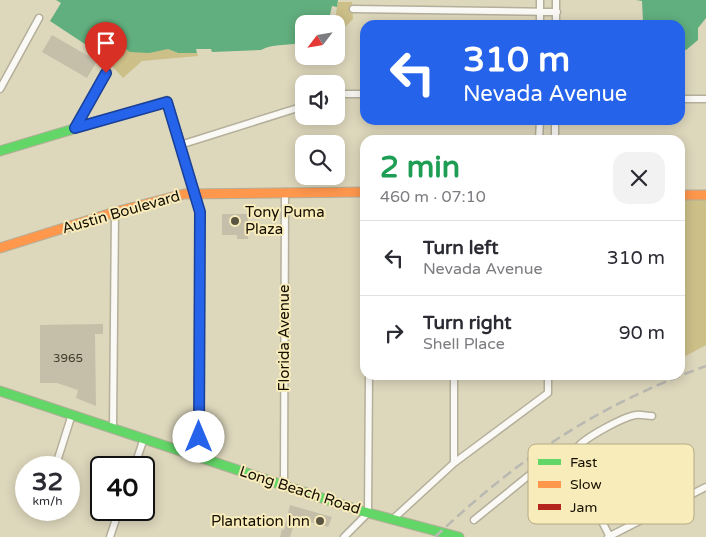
<!DOCTYPE html>
<html lang="en">
<head>
<meta charset="utf-8">
<style>
  body { margin:0; font-family:"Varela Round",sans-serif; background:#f2f2f3; color:#2b2b33; height:100vh; display:flex; flex-direction:column; font-size:19px; white-space:nowrap }
  * { box-sizing:border-box; margin:0 }
  p { font-size:16px; color:#7c7c81 }
  .icon { flex:none; width:28px; height:28px; fill:none; stroke:currentColor; stroke-width:2; stroke-linecap:round; stroke-linejoin:round }
  .map { position:relative; flex:1; overflow:hidden }
  .side { position:absolute; left:360px; top:135px; width:325px; height:245px; display:flex; flex-direction:column; background:#fff; border-radius:15px; box-shadow:0 2px 12px #0003 }
  .side>* { flex:none }
  .banner { position:absolute; left:360px; top:20px; width:325px; height:105px; border-radius:15px; box-shadow:0 2px 12px #0003; background:#2563eb; color:#fff; overflow:hidden }
  .needle { width:32px; rotate:239deg }
  .fabs { position:absolute; left:295px; top:15px; display:grid; gap:10px }
  .fabs a { display:grid; place-items:center; width:50px; height:50px; border-radius:10px; background:#fff; box-shadow:0 2px 12px #0003; font-size:25px }
  .speed { position:absolute; left:15px; top:456px; display:flex; gap:10px; font-size:25px; font-weight:700; text-align:center }
  .speed>* { display:grid; place-content:center; width:65px; height:65px; border-radius:50%; background:#fff; box-shadow:0 2px 12px #0003; line-height:1 }
  .speed small { font-size:12px; font-weight:400 }
  .speed .limit { border:2px solid #111; border-radius:8px; background:#fff; color:#111 }
  .pin { position:absolute; display:grid; place-items:center; width:42px; height:42px; color:#fff; margin:-51px -21px; border-radius:50% 50% 50% 0; rotate:-45deg; box-shadow:0 0 5px #0007 }
  .pin .icon { rotate:45deg }
  .me { position:absolute; width:55px; margin:-28px; rotate:0deg; stroke-linejoin:round; filter:drop-shadow(0 0 4px #0008) }
  .turn { display:flex; align-items:center; gap:18px; height:105px; padding:0 20px; font-size:22px }
  .turn .icon { width:65px; height:65px; stroke-width:2.5 }
  .turn b { display:block; font-size:35px; line-height:42px }
  .round { display:grid; place-items:center; flex:none; width:52px; height:52px; border-radius:15px; background:#f2f2f3 }
  .headline { display:flex; align-items:center; justify-content:space-between; height:85px; padding:0 20px }
  h1 { font-size:30px; font-weight:700; line-height:38px; color:#1e9e55 }
  ul { padding:0; list-style:none }
  li { display:flex; align-items:center; gap:15px; height:75px; padding:0 20px; border-top:1px solid #e1e1e2 }
  li div { flex:1 }
  li b { display:block; font-size:19px }
  li em { font-style:normal }
  .map>svg:first-child { display:block }
  .green { fill:#ccbf88 }
  .water { fill:#61af7e }
  .building { fill:#c5bfaa }
  .lines { fill:none; stroke-linecap:round; stroke-linejoin:round }
  .street-casing { stroke:#b4af9a; stroke-width:9 }
  .fast-casing { stroke:#b4af9a; stroke-width:11 }
  .slow-casing { stroke:#b4af9a; stroke-width:11 }
  .jam-casing { stroke:#b4af9a; stroke-width:11 }
  .street { stroke:#faf9f5; stroke-width:6 }
  .fast { stroke:#63d668; stroke-width:9 }
  .slow { stroke:#ff974d; stroke-width:9 }
  .jam { stroke:#b3261e; stroke-width:9 }
  .rail { stroke:#b9b8b1; stroke-width:2.5; stroke-dasharray:10 5; stroke-linecap:butt }
  .route-casing { stroke:#184099; stroke-width:12 }
  .route { stroke:#2563eb; stroke-width:9 }
  .poi-dot { fill:#5a5542; stroke:#f9ecbb; stroke-width:2 }
  .labels { text-anchor:middle; dominant-baseline:central; stroke-width:4; stroke-linejoin:round; paint-order:stroke }
  .number-label { font-size:12px; fill:#403b2b }
  .street-label { font-size:15px; fill:#140f01; stroke:#f9ecbb }
  .poi-label { font-size:15px; fill:#140f01; stroke:#f9ecbb; text-anchor:start }
  .key { fill:#f9ecbb; stroke:#b4aa83; stroke-width:1 }
  .key-label { font-size:14px; fill:#140f01 }
</style>
</head>
<body>
<div class="map">
<svg width="706" height="537" viewBox="0 0 706 537">
  <rect width="100%" height="100%" fill="#ddd7bc"/>
  <path class="green" d="M338,2h14l1,17 -17,17v-12h-2z
    M119,44l35,6 14,-1 10,4h19l1,3 -56,5 -19,17 -20,-22 8,-11z
    M680,190l26,2v153l-26,14z"/>
  <path class="water" d="M56,0h282l-1,7 -5,-1 -4,18h-24v18c-14,4 -30,1 -43,8l-49,2 -1,-3h-15l1,4h-19l-10,-4 -19,4 -19,-1 -11,-8h-8l-8,12 -53,-35 11,-18z
    M636,0h70v18l-8,10v12l-12,10 -6,-1v-24h-35l-2,-3 -1,-21z"/>
  <path class="building" d="M52,35l45,26 -10,17 -45,-26z
    M222,214h26v25h-11v-4h-15z
    M103,324v10h-8l1,72 -20,-8 2,-8 -21,-7h-17v-58z
    M290,505l42,12 -4,10 -32,-9 -6,19h-10l2,-8 2,1z"/>
  <g class="lines">
    <defs>
      <path id="street" d="M556,0v25
        M353,9l204,3
        M540,25v-25
        M0,89l39,-71
        M336,96l7,-2h22
        M680,99h26
        M75,128l31,-55
        M539,140l1,-20
        M555,140v-20
        M180,145l124,-39
        M113,428l2,-216
        M454,463v-88
        M55,468l17,-54
        M134,468l10,-30
        M284,485l1,-293
        M393,519l61,-56 94,-70v-18
        M474,520l53,-43 30,-22h18
        M110,537l9,-27
        M344,537l24,-24 1,-138
        M608,537l98,-50
        M610,537l-34,-66c-3,-7 -3,-15 1,-23 7,-10 46,-31 59,-33 4,-1 11,1 16,1"/>
      <path id="fast" d="M0,151l167,-50 15,49
        M0,391l361,120 98,26
        M199,456v-76"/>
      <path id="slow" d="M680,195h26
        M0,248l115,-36 69,-18 181,-2"/>
      <path id="jam" d="M182,150l18,62 -1,168"/>
    </defs>
    <use href="#street" class="street-casing"/>
    <use href="#fast" class="fast-casing"/>
    <use href="#slow" class="slow-casing"/>
    <use href="#jam" class="jam-casing"/>
    <use href="#street" class="street"/>
    <use href="#fast" class="fast"/>
    <use href="#slow" class="slow"/>
    <use href="#jam" class="jam"/>
    <path class="rail" d="M435,537c85,-80 161,-131 271,-171"/>
  </g>
  <g class="lines">
    <defs>
      <path id="route" d="M106,73l-31,55 92,-26 33,110 -1,225"/>
    </defs>
    <use href="#route" class="route-casing"/>
    <use href="#route" class="route"/>
  </g>
  <g class="poi-dot">
    <circle cx="235" cy="221" r="5"/>
    <circle cx="320" cy="521" r="5"/>
  </g>
  <g class="labels">
    <g class="number-label">
      <text x="68" y="358">3965</text>
    </g>
    <g class="street-label">
      <text transform="translate(121 212) rotate(-16)">Austin Boulevard</text>
      <text transform="translate(284 338) rotate(-90)">Florida Avenue</text>
      <text transform="translate(300 490) rotate(18)">Long Beach Road</text>
    </g>
    <g class="poi-label">
      <text x="245" y="212">Tony Puma<tspan x="245" dy="17">Plaza</tspan></text>
      <text x="310" y="521" text-anchor="end">Plantation Inn</text>
    </g>
  </g>
  <rect x="528" y="444" width="166" height="80" rx="8" class="key"/>
  <rect x="538" y="459" width="23" height="6" fill="#63d668"/>
  <rect x="538" y="481" width="23" height="7" fill="#ff974d"/>
  <rect x="538" y="504" width="23" height="6" fill="#b3261e"/>
  <g class="key-label">
    <text x="570" y="467">Fast</text>
    <text x="570" y="489">Slow</text>
    <text x="570" y="512">Jam</text>
  </g>
</svg>
<div class="fabs">
<a><svg class="needle" viewBox="-14 -14 28 28"><path d="M0-13l5 13h-10z" fill="#e53935"/><path d="M0 13l5-13h-10z" fill="#7c7c81"/></svg></a>
<a><svg class="icon" aria-label="sound" viewBox="0 0 24 24"><path d="M4 9h4l5-4v14l-5-4H4zM17 9q2 3 0 6"/></svg></a>
<a><svg class="icon" aria-label="search" viewBox="0 0 24 24"><circle cx="10" cy="10" r="6"/><path d="M15 15l6 6"/></svg></a>
</div>
<div class="speed"><div>32<small>km/h</small></div><div class="limit">40</div></div>
<div class="pin" style="left:106px;top:73px;background:#d93025"><svg class="icon" aria-label="arrive" viewBox="0 0 24 24"><path d="M6 21V4h12l-3 4 3 4H6"/></svg></div>
<svg class="me" style="left:199px;top:437px" viewBox="-20 -20 40 40"><circle r="19" fill="#fff"/><path d="M0-13L10 11 0 6-10 11z" fill="#2563eb"/></svg>
<div class="banner">
<div class="turn"><svg class="icon" aria-label="left" viewBox="0 0 24 24"><path d="M17 20v-9H6M10 6l-5 5 5 5"/></svg><div><b>310 m</b>Nevada Avenue</div></div>
</div>
<section class="side">
<div class="headline"><div><h1>2 min</h1><p>460 m · 07:10</p></div><a class="round"><svg class="icon" aria-label="close" viewBox="0 0 24 24"><path d="M6 6l12 12M18 6L6 18"/></svg></a></div>
<ul>
<li><svg class="icon" aria-label="left" viewBox="0 0 24 24"><path d="M17 20v-9H6M10 6l-5 5 5 5"/></svg><div><b>Turn left</b><p>Nevada Avenue</p></div><em>310 m</em></li>
<li><svg class="icon" aria-label="right" viewBox="0 0 24 24"><path d="M7 20v-9h11M14 6l5 5-5 5"/></svg><div><b>Turn right</b><p>Shell Place</p></div><em>90 m</em></li>
</ul>
</section>
</div>
</body>
</html>
